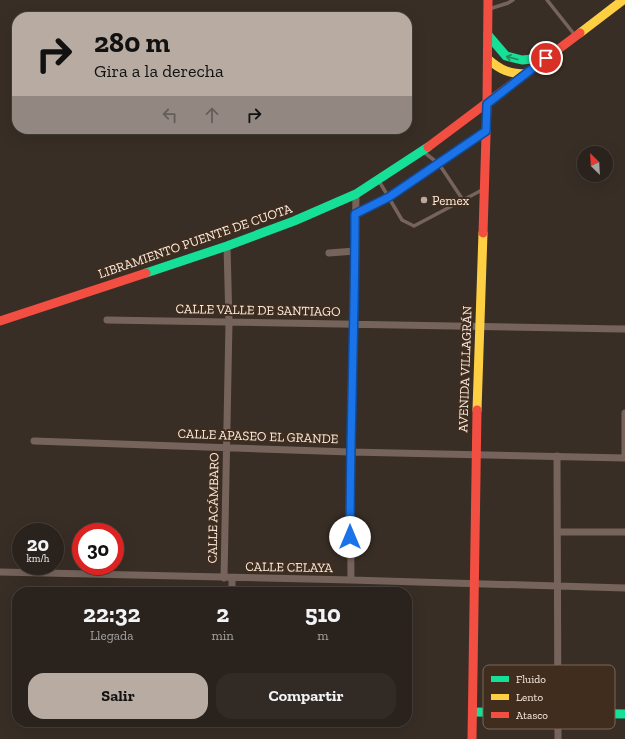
<!DOCTYPE html>
<html lang="es">
<head>
<meta charset="utf-8">
<style>
  body { margin:0; font-family:"Zilla Slab",serif; background:#322a25; color:#f1f3f6; height:100vh; display:flex; flex-direction:column; font-size:15px; white-space:nowrap }
  * { box-sizing:border-box; margin:0 }
  p { font-size:13px; color:#a5a4a3 }
  .icon { flex:none; width:22px; height:22px; fill:none; stroke:currentColor; stroke-width:2; stroke-linecap:round; stroke-linejoin:round }
  .map { position:relative; flex:1; overflow:hidden }
  .panel { position:absolute; left:12px; top:587px; width:400px; height:140px; display:flex; flex-direction:column; background:#2a221c; border-radius:16px; box-shadow:0 4px 16px #0002,0 0 0 1px #463f3b }
  .panel>* { flex:none }
  .banner { position:absolute; left:12px; top:12px; width:400px; height:122px; border-radius:16px; box-shadow:0 4px 16px #0002,0 0 0 1px #463f3b; background:#b7aba2; color:#111; overflow:hidden }
  .needle { width:26px; rotate:336deg }
  .controls { position:absolute; left:577px; top:146px; display:grid; gap:8px }
  .controls a { display:grid; place-items:center; width:36px; height:36px; border-radius:50%; background:#2a221c; box-shadow:0 4px 16px #0002,0 0 0 1px #463f3b; font-size:20px }
  .speed { position:absolute; left:12px; top:523px; display:flex; gap:8px; font-size:20px; font-weight:700; text-align:center }
  .speed>* { display:grid; place-content:center; width:52px; height:52px; border-radius:50%; background:#2a221c; box-shadow:0 4px 16px #0002,0 0 0 1px #463f3b; line-height:1 }
  .speed small { font-size:10px; font-weight:400 }
  .speed .limit { border:6px solid #d22; background:#fff; color:#111 }
  .pin { position:absolute; display:grid; place-items:center; width:34px; height:34px; color:#fff; margin:-17px; border:2px solid #fff; border-radius:50%; box-shadow:0 1px 4px #0007 }
  .me { position:absolute; width:44px; margin:-22px; rotate:0deg; stroke-linejoin:round; filter:drop-shadow(0 0 3px #0008) }
  .turn { display:flex; align-items:center; gap:14px; height:84px; padding:0 16px; font-size:18px }
  .turn .icon { width:52px; height:52px; stroke-width:2.5 }
  .turn b { display:block; font-size:28px; line-height:34px }
  .lanes { display:flex; align-items:center; height:38px; padding:0 16px; background:#0003; justify-content:center; gap:20px; direction:ltr }
  .lanes .off { opacity:.35 }
  .eta { display:flex; justify-content:space-evenly; align-items:center; height:68px; text-align:center }
  .eta b { font-size:24px; font-weight:700; line-height:28px }
  .button { display:flex; gap:8px; margin-top:auto; padding:8px 16px }
  .button a { flex:1; height:46px; border-radius:16px; background:#b7aba2; color:#111; font-size:16px; font-weight:700; line-height:46px; text-align:center }
  .button a+a { background:#322a25; color:#f1f3f6 }
  .map>svg:first-child { display:block }
  .lines { fill:none; stroke-linecap:round; stroke-linejoin:round }
  .lane { stroke:#76645c; stroke-width:3.5 }
  .street { stroke:#76645c; stroke-width:7 }
  .fast { stroke:#16e098; stroke-width:9 }
  .slow { stroke:#ffcf43; stroke-width:9 }
  .jam { stroke:#f24e42; stroke-width:9 }
  .oneway { stroke:#2b865a }
  .route-casing { stroke:#114b97; stroke-width:10 }
  .route { stroke:#1a73e8; stroke-width:7 }
  .poi-dot { fill:#b7aba2; stroke:#402d1d; stroke-width:1.5 }
  .labels { text-anchor:middle; dominant-baseline:central; stroke-width:4; stroke-linejoin:round; paint-order:stroke }
  .poi-label { font-size:13px; fill:#fbeee5; stroke:#402d1d; text-anchor:start }
  .street-label { font-size:13px; fill:#fbeee5; stroke:#402d1d }
  .key { fill:#402d1d; stroke:#786759; stroke-width:1 }
  .key-label { font-size:11px; fill:#fbeee5 }
</style>
</head>
<body>
<div class="map">
<svg width="625" height="739" viewBox="0 0 625 739">
  <rect width="100%" height="100%" fill="#382e25"/>
  <g class="lines">
    <path class="lane" d="M547,0l27,34
      M489,9l19,-6 5,-3
      M425,153l14,11 24,36
      M379,181l23,39 12,6 68,-36
      M356,214l33,-17 95,-65"/>
    <path class="street" d="M329,253l26,-2
      M107,320c172,2 345,7 518,9
      M34,441l316,11 275,6
      M557,456l1,283
      M625,458v-45
      M558,532h67
      M0,572l351,8 274,8
      M224,578l5,-256 -2,-76
      M232,578v14
      M351,580l-1,-128 4,-129 2,-129"/>
    <path class="fast" d="M488,35l18,21 16,4 24,-2
      M146,273l81,-27 67,-25 62,-27 72,-47
      M473,712l152,2"/>
    <path class="slow" d="M580,33l43,-33
      M488,59c12,11 22,15 38,15
      M477,410l6,-177"/>
    <path class="jam" d="M428,147l152,-114
      M483,233l4,-130 1,-103
      M0,321l146,-48
      M472,739l5,-329"/>
  </g>
  <defs><path id="oneway-shaft" d="M-6 0H5M1.5-3L5.5 0L1.5 3" fill="none" stroke-width="1.6" stroke-linecap="round" stroke-linejoin="round"/></defs>
  <use class="oneway" href="#oneway-shaft" transform="translate(512 58) rotate(-165)"/>
  <g class="lines">
    <defs>
      <path id="route" d="M350,537c0,-108 5,-215 5,-323l34,-17 97,-66 1,-27 59,-46"/>
    </defs>
    <use href="#route" class="route-casing"/>
    <use href="#route" class="route"/>
  </g>
  <circle class="poi-dot" cx="424" cy="200" r="4"/>
  <g class="labels">
    <g class="poi-label">
      <text x="432" y="200">Pemex</text>
    </g>
    <g class="street-label">
      <text transform="translate(195 241) rotate(-19)">LIBRAMIENTO PUENTE DE CUOTA</text>
      <text transform="translate(258 310) rotate(1)">CALLE VALLE DE SANTIAGO</text>
      <text transform="translate(465 369) rotate(-88)">AVENIDA VILLAGRÁN</text>
      <text transform="translate(258 436) rotate(2)">CALLE APASEO EL GRANDE</text>
      <text transform="translate(213 508) rotate(-89)">CALLE ACÁMBARO</text>
      <text transform="translate(289 567) rotate(1)">CALLE CELAYA</text>
    </g>
  </g>
  <rect x="483" y="665" width="132" height="64" rx="6" class="key"/>
  <rect x="491" y="676" width="18" height="6" fill="#16e098"/>
  <rect x="491" y="694" width="18" height="6" fill="#ffcf43"/>
  <rect x="491" y="712" width="18" height="6" fill="#f24e42"/>
  <g class="key-label">
    <text x="516" y="683">Fluido</text>
    <text x="516" y="701">Lento</text>
    <text x="516" y="719">Atasco</text>
  </g>
</svg>
<div class="controls">
<a><svg class="needle" viewBox="-14 -14 28 28"><path d="M0-13l5 13h-10z" fill="#e53935"/><path d="M0 13l5-13h-10z" fill="#a5a4a3"/></svg></a>
</div>
<div class="speed"><div>20<small>km/h</small></div><div class="limit">30</div></div>
<div class="pin" style="left:546px;top:58px;background:#d93025"><svg class="icon" aria-label="arrive" viewBox="0 0 24 24"><path d="M6 21V4h12l-3 4 3 4H6"/></svg></div>
<svg class="me" style="left:350px;top:537px" viewBox="-20 -20 40 40"><circle r="19" fill="#fff"/><path d="M0-13L10 11 0 6-10 11z" fill="#1a73e8"/></svg>
<div class="banner">
<div class="turn"><svg class="icon" aria-label="right" viewBox="0 0 24 24"><path d="M7 20v-9h11M14 6l5 5-5 5"/></svg><div><b>280 m</b>Gira a la derecha</div></div>
<div class="lanes"><svg class="icon off" aria-label="left" viewBox="0 0 24 24"><path d="M17 20v-9H6M10 6l-5 5 5 5"/></svg><svg class="icon off" aria-label="ahead" viewBox="0 0 24 24"><path d="M12 20V5M6 11l6-6 6 6"/></svg><svg class="icon" aria-label="right" viewBox="0 0 24 24"><path d="M7 20v-9h11M14 6l5 5-5 5"/></svg></div>
</div>
<section class="panel">
<div class="eta">
<div><b>22:32</b><p>Llegada</p></div>
<div><b>2</b><p>min</p></div>
<div><b>510</b><p>m</p></div>
</div>
<div class="button"><a>Salir</a><a>Compartir</a></div>
</section>
</div>
</body>
</html>
